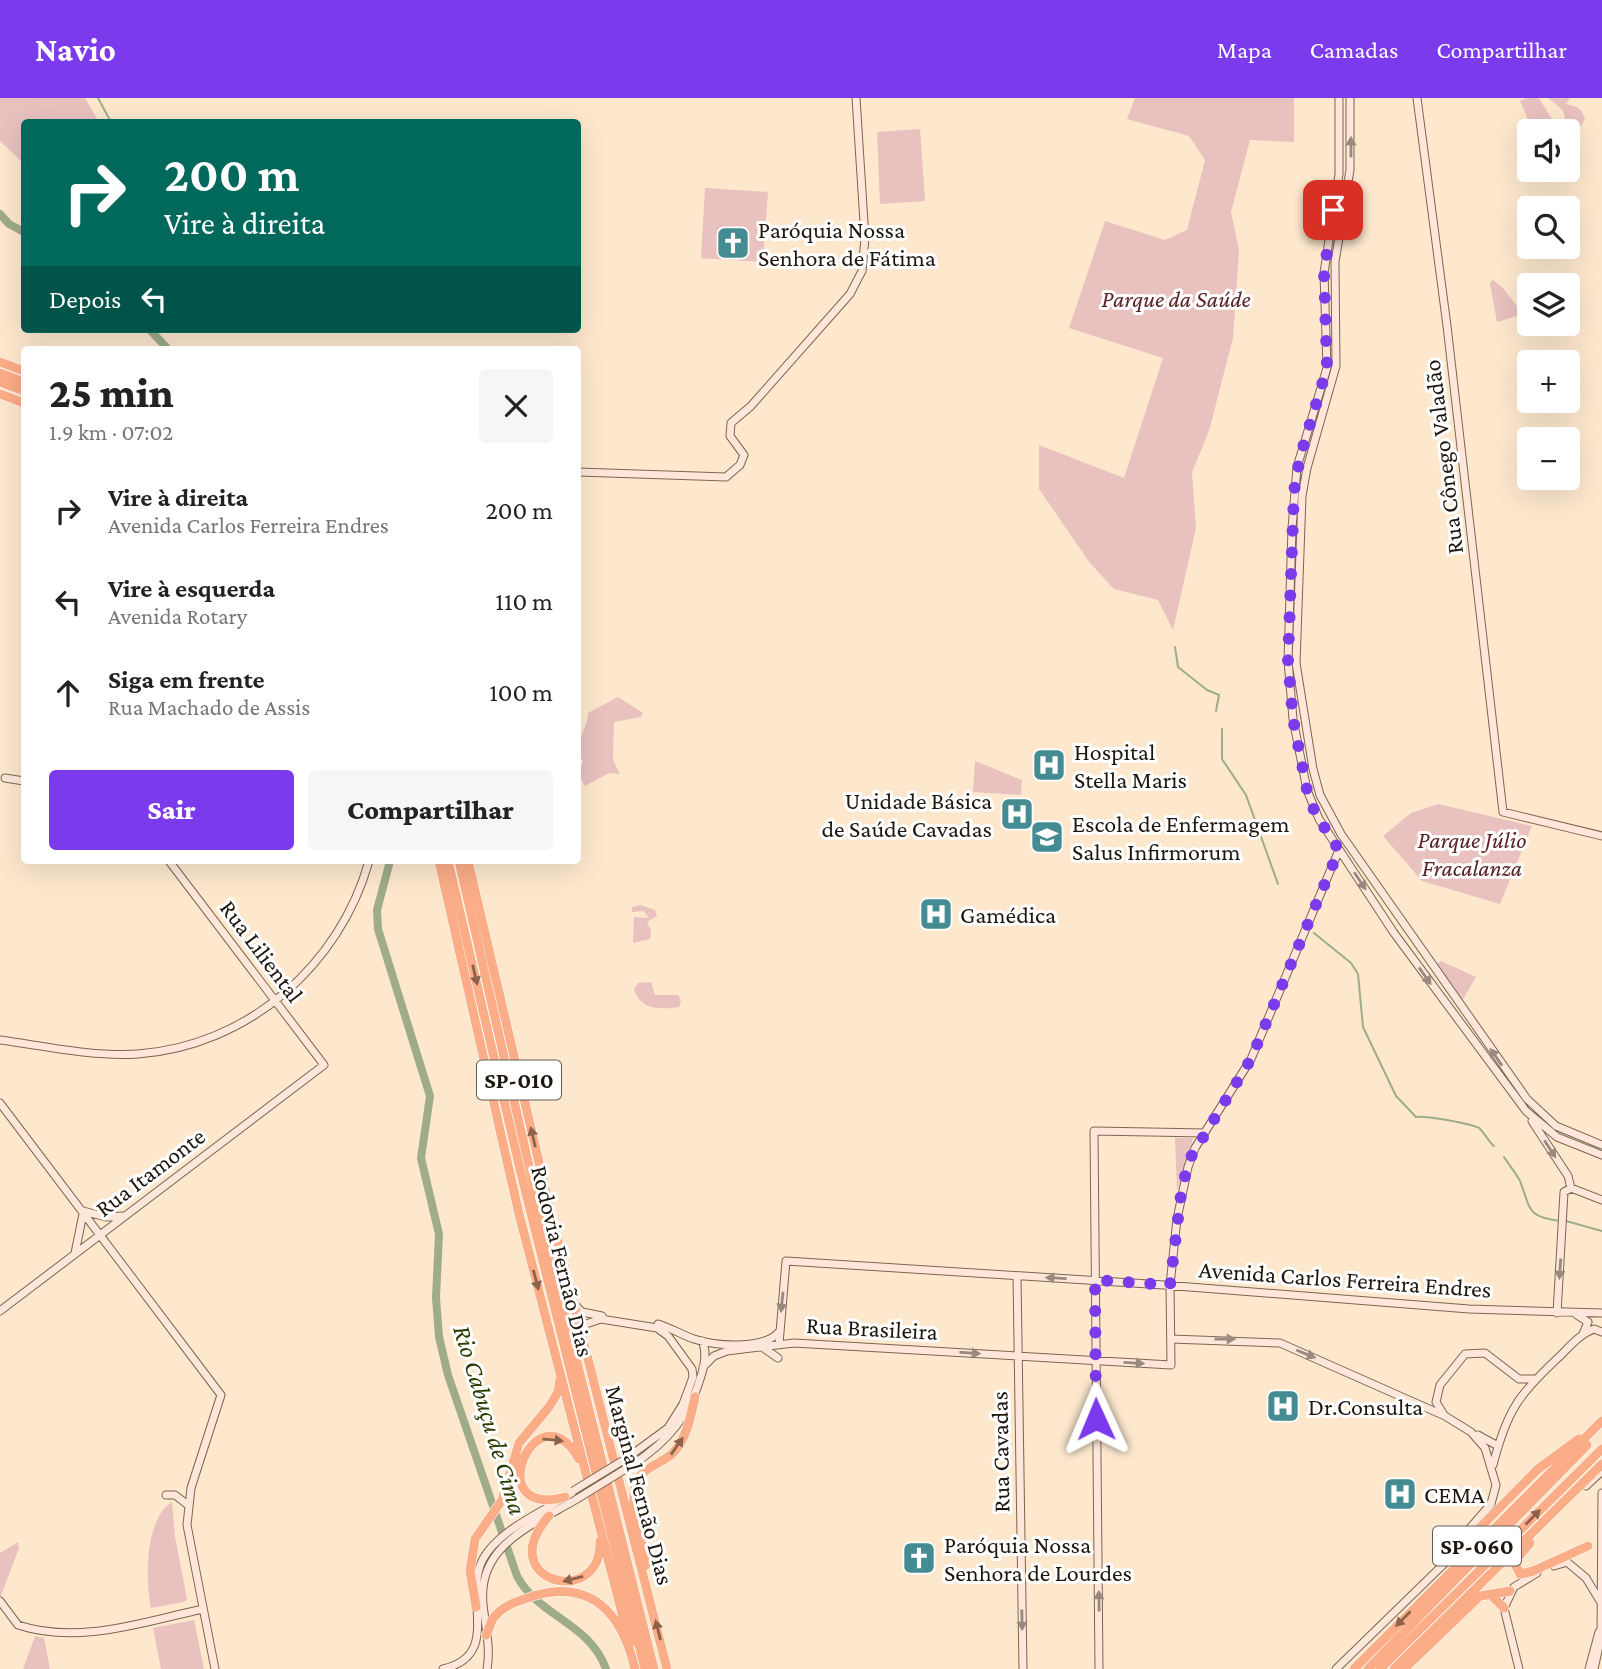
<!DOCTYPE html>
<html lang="pt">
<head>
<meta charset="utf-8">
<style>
  body { margin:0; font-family:"Crimson Pro",serif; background:#f6f6f6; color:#222; height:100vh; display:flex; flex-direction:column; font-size:26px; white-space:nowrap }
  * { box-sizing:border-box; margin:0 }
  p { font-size:23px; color:#767676 }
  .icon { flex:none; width:38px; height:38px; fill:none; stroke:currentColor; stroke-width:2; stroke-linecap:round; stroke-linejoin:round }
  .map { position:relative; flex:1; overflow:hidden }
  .side { position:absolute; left:21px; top:248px; width:560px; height:518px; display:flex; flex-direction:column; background:#fff; border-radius:7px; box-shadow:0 7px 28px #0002 }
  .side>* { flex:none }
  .hud { position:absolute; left:21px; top:21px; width:560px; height:214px; border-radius:7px; box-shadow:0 7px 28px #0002; background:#00695c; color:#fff; overflow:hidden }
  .tools { position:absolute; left:1517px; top:21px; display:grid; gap:14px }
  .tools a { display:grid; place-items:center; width:63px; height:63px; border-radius:7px; background:#fff; box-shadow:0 7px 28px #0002; font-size:35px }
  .pin { position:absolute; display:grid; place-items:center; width:60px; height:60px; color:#fff; margin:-30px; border-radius:14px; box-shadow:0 4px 10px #0006 }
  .me { position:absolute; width:77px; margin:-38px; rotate:359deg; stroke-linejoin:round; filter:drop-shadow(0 0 5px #0008) }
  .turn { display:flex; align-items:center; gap:24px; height:147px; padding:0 28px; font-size:32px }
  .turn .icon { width:91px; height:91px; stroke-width:2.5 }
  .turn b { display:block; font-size:49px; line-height:60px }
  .then { display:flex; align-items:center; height:66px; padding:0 28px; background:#0003; gap:14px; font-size:26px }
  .round { display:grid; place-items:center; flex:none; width:74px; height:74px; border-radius:7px; background:#f6f6f6 }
  .summary { display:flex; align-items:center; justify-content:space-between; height:119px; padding:0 28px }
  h1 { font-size:42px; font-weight:800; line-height:52px }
  .button { display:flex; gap:14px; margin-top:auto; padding:14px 28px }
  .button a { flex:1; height:80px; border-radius:7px; background:#7c3aed; color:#fff; font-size:28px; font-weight:800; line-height:80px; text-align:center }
  .button a+a { background:#f6f6f6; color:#222 }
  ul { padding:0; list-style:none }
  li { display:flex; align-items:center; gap:21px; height:91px; padding:0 28px }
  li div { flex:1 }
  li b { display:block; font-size:26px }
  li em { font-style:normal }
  header { display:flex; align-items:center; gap:42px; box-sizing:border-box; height:98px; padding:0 35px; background:#7c3aed; color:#fff }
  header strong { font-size:33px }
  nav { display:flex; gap:38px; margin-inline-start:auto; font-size:24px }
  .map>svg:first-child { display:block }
  .green { fill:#e9c1bf }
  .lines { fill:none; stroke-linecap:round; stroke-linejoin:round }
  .stream { stroke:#9eac89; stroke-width:2 }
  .river { stroke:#9eac89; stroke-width:8 }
  .secondary-casing { stroke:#7a6750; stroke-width:9 }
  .highway-casing { stroke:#fff; stroke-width:10 }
  .secondary { stroke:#fee6db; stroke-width:7 }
  .highway { stroke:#fbad87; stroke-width:9 }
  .secondary-bridge-casing { stroke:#7a6750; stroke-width:9; stroke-linecap:butt }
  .secondary-bridge { stroke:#fee6db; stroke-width:7 }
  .oneway { fill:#99897f }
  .oneway2 { fill:#8c624a }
  .route { stroke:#7c3aed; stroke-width:12; stroke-dasharray:0 21.6 }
  .labels { text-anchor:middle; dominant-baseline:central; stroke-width:6; stroke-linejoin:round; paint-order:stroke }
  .shield { fill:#fff; stroke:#625d56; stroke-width:2 }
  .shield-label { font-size:23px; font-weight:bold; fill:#1e170e }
  .poi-label { font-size:24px; fill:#1e170e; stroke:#fff; text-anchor:start }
  .park-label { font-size:24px; font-style:italic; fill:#5a2324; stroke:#fff }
  .street-label { font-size:24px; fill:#1e170e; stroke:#fff }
  .water-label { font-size:26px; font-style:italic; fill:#2c3d02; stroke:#fff }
</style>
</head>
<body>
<header>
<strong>Navio</strong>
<nav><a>Mapa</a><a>Camadas</a><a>Compartilhar</a></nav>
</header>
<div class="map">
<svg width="1602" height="1571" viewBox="0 0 1602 1571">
  <rect width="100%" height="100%" fill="#fde8ce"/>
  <path class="green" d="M0,0h85l14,24h-75v42l-24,-23z
    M1135,0h159v44l-44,-2 -19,72 8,38 -6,88 -24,93 -17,41 4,56 -23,102 -15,-30 -44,-11 -24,-26 -51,-74v-44l85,33 39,-120 -94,-30 36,-107 60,19 22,-10 18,-70 -16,-24 -62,-17z
    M1526,0h13l20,33h-26l-13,-30z
    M1548,0h22l-4,6c12,3 15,3 19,15l-5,9 -8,1 -6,-5 -3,-14z
    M920,31l5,72 -45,3 -3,-72z
    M705,90l63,4 -5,70 -62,-4z
    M1492,181l11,9 20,26 -26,8 -7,-38z
    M618,599l25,16 -2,4 -27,5 -1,38 7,14 -11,-1 -24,13 -7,-13 5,-12 -5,-6c-1,-20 9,-24 10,-42z
    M975,663l47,19 -1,15 -48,-3z
    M1438,706l94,22 -32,78 -78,-23 -39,-45 28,-23z
    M640,807l15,5 2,6 -10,6 4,9 -1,8 -17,4 1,-26 15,1 -5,-7 -12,1v-5z
    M1441,863l35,16 -14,24 -26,-36z
    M651,884l4,13h23l3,6 -2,6c-18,3 -39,3 -45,-18l4,-6z
    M1175,1040h18l-16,53z
    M172,1404l3,35 12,62 -3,3 -33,6c-6,-28 -6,-90 21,-106z
    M18,1444l1,6 -19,50v-45z
    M194,1522l10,49h-43l-8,-41z
    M35,1538l9,2 6,31h-27z"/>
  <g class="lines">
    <path class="stream" d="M98,0l13,24
      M1175,549l3,20 29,23 12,5 -3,16
      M1222,631v30l24,36 32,89
      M1314,835l37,30 7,11 5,53 33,69 20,21c9,-2 56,7 63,11 5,4 9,13 15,18
      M1504,1059c5,8 12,16 16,24 11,28 6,36 40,40
      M1566,1123l36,10"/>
    <path class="river" d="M0,116l9,10 15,8
      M149,231l20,21
      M390,763l-13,49 1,19 52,167 -9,62 18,76 -3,64 3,39 9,38 69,201c22,41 73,47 89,93"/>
    <defs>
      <path id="secondary" d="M1339,0v76l-15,99 3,95 -30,99 -5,61 -4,133 5,58 14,71 12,29 75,114 132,178 31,26 45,18
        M1350,0v72l-15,92 1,104 -29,102 -5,28 -6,167 17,106 7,26 21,39 186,265 29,27 46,19
        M1417,0l30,228 56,486 99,24
        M578,374l148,5 14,-12 4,-10 -14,-19 1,-13 20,-17 99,-112 12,-23 3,-33 -9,-140
        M5,680l19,3
        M0,942c44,6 93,17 138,14 110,-8 202,-89 231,-193
        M0,1005l221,292 -30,93 -4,37 28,144
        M1532,1023l36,55 3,12
        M83,1113l23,6 17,-1
        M75,1155l8,-39
        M1017,1178l6,393
        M575,1207l7,7 20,4
        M0,1213l324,-246 -155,-204
        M1557,1215l7,-121 7,-4 31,12
        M1577,1217l11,7 -5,12
        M658,1226c13,4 24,11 36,15 21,7 70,11 85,-7
        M583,1235l3,-9 15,-5 56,9 11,8 24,33 1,8 -10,27 -15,24 -41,30
        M1171,1241l109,4 165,73 26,16 14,16 11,37 -5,19 -28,32 -14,23 -113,110
        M779,1246l7,-83 378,24 305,24 133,4
        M765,1251l13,9
        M703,1269l11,-11 13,-5 67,-8 377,22 -1,-80 7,-66 11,-52 7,-19 56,-89 88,-209
        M1444,1317l-8,-13 4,-17 25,-31 20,-1 34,26h15
        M1478,1337l20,11
        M632,1367c37,-24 58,-50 70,-92 3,-11 5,-22 0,-32
        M1493,1367c14,-55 26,-71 67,-109 10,-10 20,-22 34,-27l8,3
        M1586,1388l16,-15
        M166,1397h9l13,10
        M1554,1468l13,-4 19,16 14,23
        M0,1503l18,24c61,20 124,-3 185,-16
        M443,1571c60,-14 19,-71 40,-110 15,-28 56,-45 82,-62
        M487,1571c4,-21 -2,-44 -4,-65 -6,-59 50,-79 94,-105
        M1099,1571l-5,-538 111,2
        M1519,1571l-15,-61 10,-21 23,-14
        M1589,1571l10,-37
        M1594,1571l7,-32 1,-144"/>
      <path id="highway" d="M0,264l24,9
        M0,275l24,9
        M0,284l24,9
        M0,296l24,9
        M439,763l80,353 111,430
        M448,763l72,308 125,500
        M459,763l84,366 111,442
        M468,763l86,365 113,443
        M565,1399c-87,23 -28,-113 14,-38
        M549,1418c-58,66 53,94 51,25
        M1530,1445l-16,19 6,12 13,-3 55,-25
        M1449,1461l89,-90 41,-30
        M646,1467c-3,-23 -18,-58 -10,-81 5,-17 26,-20 37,-31 14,-15 18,-38 22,-56
        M1490,1496l14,14
        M476,1509l-6,-36 5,-32 27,-39 17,-57 30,-36 9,-15 2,-12
        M486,1537c4,-6 4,-14 9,-19 10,-12 25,-15 38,-20 60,-18 90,20 102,73
        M1354,1571l248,-248
        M1368,1571l219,-224
        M1380,1571l222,-220
        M1394,1571l208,-205
        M1404,1571l76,-73 30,-5"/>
    </defs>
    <use href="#secondary" class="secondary-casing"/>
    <use href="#highway" class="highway-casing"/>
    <use href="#secondary" class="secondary"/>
    <use href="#highway" class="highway"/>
    <defs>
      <path id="secondary-bridge" d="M573,1393l54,-33
        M577,1401l55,-34"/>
    </defs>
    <use href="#secondary-bridge" class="secondary-bridge-casing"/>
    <use href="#secondary-bridge" class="secondary-bridge"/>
  </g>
  <defs><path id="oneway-solid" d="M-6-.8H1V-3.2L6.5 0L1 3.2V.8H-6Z" transform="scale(1.75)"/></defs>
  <g class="oneway">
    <use href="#oneway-solid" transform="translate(1351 49) rotate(-90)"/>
    <use href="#oneway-solid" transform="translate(1360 783) rotate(56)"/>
    <use href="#oneway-solid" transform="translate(1425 878) rotate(55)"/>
    <use href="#oneway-solid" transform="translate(1496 959) rotate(-125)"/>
    <use href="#oneway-solid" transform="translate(1550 1051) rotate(57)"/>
    <use href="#oneway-solid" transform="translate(1560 1171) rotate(94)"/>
    <use href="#oneway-solid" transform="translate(1056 1180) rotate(-177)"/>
    <use href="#oneway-solid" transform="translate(782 1204) rotate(96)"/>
    <use href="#oneway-solid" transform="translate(1225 1241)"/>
    <use href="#oneway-solid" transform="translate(970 1255) rotate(4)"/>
    <use href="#oneway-solid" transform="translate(1306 1256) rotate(22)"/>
    <use href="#oneway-solid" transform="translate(1134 1265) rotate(3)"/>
    <use href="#oneway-solid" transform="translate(1099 1503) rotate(-91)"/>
    <use href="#oneway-solid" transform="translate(1022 1522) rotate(89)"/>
  </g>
  <g class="oneway2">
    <use href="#oneway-solid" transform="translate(475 877) rotate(77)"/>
    <use href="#oneway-solid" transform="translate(533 1039) rotate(-103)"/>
    <use href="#oneway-solid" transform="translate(536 1182) rotate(75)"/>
    <use href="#oneway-solid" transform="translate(553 1342) rotate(6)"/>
    <use href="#oneway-solid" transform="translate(677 1348) rotate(-55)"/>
    <use href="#oneway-solid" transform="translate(1533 1419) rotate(-45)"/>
    <use href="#oneway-solid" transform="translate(573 1481) rotate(166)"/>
    <use href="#oneway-solid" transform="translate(1403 1521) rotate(135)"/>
    <use href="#oneway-solid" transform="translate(658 1532) rotate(-104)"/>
  </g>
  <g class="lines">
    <path class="route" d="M1096,1321l-1,-139 75,5 12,-99 9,-29 60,-98 88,-209 -24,-37 -8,-23 -14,-71 -5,-58 6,-170 6,-34 27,-89 -3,-95 9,-63"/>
  </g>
  <defs>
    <symbol id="church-square" viewBox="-11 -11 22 22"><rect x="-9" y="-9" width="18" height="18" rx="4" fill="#448c92" stroke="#fff"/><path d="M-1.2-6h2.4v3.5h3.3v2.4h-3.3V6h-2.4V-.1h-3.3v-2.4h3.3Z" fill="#fff"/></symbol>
    <symbol id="hospital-square" viewBox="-11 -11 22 22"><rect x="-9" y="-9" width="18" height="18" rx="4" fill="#448c92" stroke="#fff"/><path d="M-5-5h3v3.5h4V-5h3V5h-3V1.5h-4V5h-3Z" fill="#fff"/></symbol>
    <symbol id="university-square" viewBox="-11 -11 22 22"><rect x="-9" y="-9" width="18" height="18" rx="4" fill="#448c92" stroke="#fff"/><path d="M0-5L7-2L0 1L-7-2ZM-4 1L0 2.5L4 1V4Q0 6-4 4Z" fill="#fff"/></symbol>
  </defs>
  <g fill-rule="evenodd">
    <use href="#church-square" x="714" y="126" width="38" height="38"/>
    <use href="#hospital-square" x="1030" y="648" width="38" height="38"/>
    <use href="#hospital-square" x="998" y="697" width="38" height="38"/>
    <use href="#university-square" x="1028" y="720" width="38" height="38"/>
    <use href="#hospital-square" x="917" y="797" width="38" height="38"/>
    <use href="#hospital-square" x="1264" y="1289" width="38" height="38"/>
    <use href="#hospital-square" x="1381" y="1377" width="38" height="38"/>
    <use href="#church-square" x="900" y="1441" width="38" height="38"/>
  </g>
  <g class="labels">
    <g class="shield">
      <rect x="477" y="962.5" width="84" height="39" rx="5"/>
      <rect x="1433" y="1428.5" width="88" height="39" rx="5"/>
    </g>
    <g class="shield-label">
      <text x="519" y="982">SP-010</text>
      <text x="1477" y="1448">SP-060</text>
    </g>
    <g class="poi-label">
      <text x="758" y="131">Paróquia Nossa<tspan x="758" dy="28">Senhora de Fátima</tspan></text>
      <text x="1074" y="653">Hospital<tspan x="1074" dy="28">Stella Maris</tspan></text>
      <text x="992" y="702" text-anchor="end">Unidade Básica<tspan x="992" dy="28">de Saúde Cavadas</tspan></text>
      <text x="1072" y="725">Escola de Enfermagem<tspan x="1072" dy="28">Salus Infirmorum</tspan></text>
      <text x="960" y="816">Gamédica</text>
      <text x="1308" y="1308">Dr.Consulta</text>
      <text x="1424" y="1396">CEMA</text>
      <text x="944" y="1446">Paróquia Nossa<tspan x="944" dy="28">Senhora de Lourdes</tspan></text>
    </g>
    <g class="park-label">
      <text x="1176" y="200">Parque da Saúde</text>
      <text x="1472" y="741">Parque Júlio<tspan x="1472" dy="28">Fracalanza</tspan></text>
    </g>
    <g class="street-label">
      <text transform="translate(1443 359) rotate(-97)">Rua Cônego Valadão</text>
      <text transform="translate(262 853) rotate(53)">Rua Liliental</text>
      <text transform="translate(150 1074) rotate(-37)">Rua Itamonte</text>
      <text transform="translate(563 1163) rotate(76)">Rodovia Fernão Dias</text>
      <text transform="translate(1345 1181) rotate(4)">Avenida Carlos Ferreira Endres</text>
      <text transform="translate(872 1230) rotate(3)">Rua Brasileira</text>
      <text transform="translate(1000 1354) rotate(-91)">Rua Cavadas</text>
      <text transform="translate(640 1387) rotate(75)">Marginal Fernão Dias</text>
    </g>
    <g class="water-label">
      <text transform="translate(490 1322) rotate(73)">Rio Cabuçu de Cima</text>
    </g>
  </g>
</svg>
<div class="tools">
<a><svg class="icon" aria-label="sound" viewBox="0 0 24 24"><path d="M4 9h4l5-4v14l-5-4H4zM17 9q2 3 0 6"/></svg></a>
<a><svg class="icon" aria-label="search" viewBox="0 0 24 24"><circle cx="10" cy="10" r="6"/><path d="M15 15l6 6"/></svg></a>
<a><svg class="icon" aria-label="layers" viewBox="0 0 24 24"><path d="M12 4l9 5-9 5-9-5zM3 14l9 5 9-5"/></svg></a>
<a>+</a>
<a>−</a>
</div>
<div class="pin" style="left:1333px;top:112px;background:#d93025"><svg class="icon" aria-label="arrive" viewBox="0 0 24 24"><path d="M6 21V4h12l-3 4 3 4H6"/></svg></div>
<svg class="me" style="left:1096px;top:1321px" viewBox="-20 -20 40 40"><path d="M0-17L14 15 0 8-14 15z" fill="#7c3aed" stroke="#fff" stroke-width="4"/></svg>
<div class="hud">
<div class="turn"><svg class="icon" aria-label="right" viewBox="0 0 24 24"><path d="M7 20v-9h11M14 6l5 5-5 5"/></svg><div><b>200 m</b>Vire à direita</div></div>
<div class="then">Depois<svg class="icon" aria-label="left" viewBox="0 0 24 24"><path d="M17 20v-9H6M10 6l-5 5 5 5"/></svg></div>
</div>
<section class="side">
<div class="summary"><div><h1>25 min</h1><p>1.9 km · 07:02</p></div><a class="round"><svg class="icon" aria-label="close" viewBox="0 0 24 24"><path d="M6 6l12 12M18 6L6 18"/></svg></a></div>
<ul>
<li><svg class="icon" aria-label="right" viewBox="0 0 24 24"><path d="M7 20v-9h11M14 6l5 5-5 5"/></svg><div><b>Vire à direita</b><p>Avenida Carlos Ferreira Endres</p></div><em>200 m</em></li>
<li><svg class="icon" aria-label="left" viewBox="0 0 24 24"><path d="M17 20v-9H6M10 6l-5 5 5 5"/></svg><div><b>Vire à esquerda</b><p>Avenida Rotary</p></div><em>110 m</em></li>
<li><svg class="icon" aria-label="ahead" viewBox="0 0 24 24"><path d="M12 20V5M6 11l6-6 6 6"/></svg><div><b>Siga em frente</b><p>Rua Machado de Assis</p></div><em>100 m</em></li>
</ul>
<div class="button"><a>Sair</a><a>Compartilhar</a></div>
</section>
</div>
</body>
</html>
